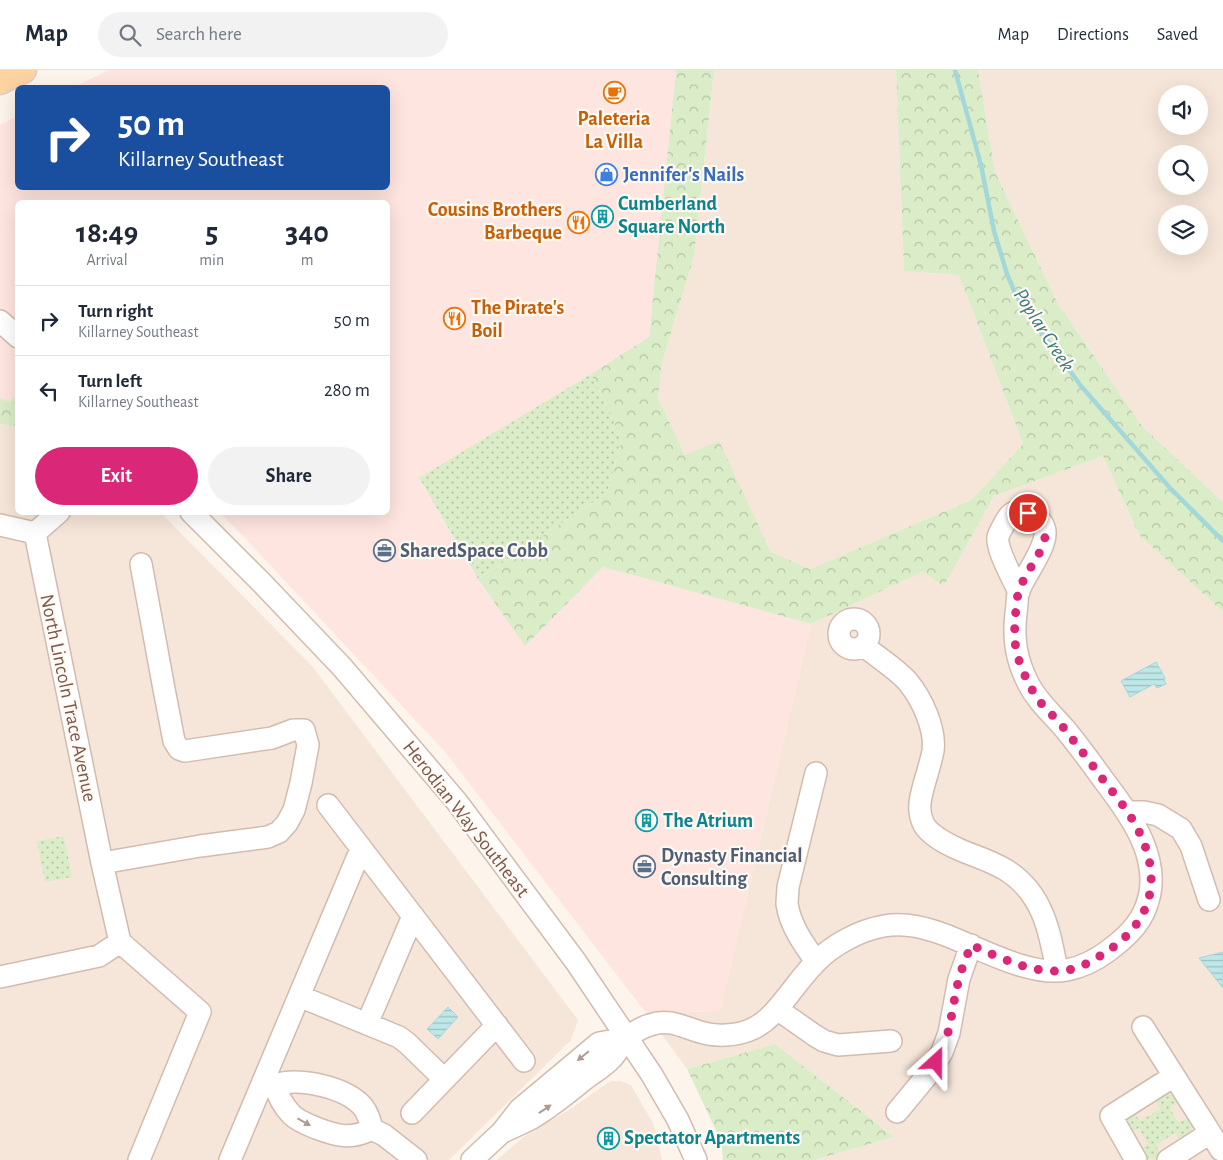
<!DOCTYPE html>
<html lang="en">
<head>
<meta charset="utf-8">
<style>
  body { margin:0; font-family:"Alegreya Sans",sans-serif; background:#f2f2f3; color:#1f2937; height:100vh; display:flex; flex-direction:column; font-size:19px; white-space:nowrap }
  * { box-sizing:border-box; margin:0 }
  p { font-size:16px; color:#747a83 }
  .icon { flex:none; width:28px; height:28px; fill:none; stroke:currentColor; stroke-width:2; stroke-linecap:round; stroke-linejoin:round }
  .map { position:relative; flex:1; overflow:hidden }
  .sheet { position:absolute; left:15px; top:130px; width:375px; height:315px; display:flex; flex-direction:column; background:#fff; border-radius:8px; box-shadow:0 5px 20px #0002 }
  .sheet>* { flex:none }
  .guide { position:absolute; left:15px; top:15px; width:375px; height:105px; border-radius:8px; box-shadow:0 5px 20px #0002; background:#1a4fa0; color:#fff; overflow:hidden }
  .fabs { position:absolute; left:1158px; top:15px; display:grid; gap:10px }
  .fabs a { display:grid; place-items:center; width:50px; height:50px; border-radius:50%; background:#fff; box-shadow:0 5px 20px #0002; font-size:25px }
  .pin { position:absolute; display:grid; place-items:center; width:42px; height:42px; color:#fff; margin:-21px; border:2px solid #fff; border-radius:50%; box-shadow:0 1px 5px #0007 }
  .me { position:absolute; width:55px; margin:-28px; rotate:24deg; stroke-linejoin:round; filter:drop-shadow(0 0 4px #0008) }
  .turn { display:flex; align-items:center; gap:18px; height:105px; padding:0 20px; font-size:22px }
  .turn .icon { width:65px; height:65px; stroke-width:2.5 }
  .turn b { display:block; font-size:35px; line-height:42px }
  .eta { display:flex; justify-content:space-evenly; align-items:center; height:85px; text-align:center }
  .eta b { font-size:30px; font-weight:700; line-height:35px }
  .primary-button { display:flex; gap:10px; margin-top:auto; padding:10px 20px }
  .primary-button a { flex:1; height:58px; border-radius:30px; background:#db2777; color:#fff; font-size:20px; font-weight:700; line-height:58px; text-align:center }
  .primary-button a+a { background:#f2f2f3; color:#1f2937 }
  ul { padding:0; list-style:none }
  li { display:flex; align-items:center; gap:15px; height:70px; padding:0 20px; border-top:1px solid #e0e1e3 }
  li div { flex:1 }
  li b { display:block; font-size:19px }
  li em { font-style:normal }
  header { display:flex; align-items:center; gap:30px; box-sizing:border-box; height:70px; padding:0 25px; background:#fff; border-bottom:1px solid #e0e1e3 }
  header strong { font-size:24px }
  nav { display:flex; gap:28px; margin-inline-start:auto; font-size:18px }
  .search { width:350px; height:45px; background:#f2f2f3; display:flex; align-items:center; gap:12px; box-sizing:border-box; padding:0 18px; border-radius:28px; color:#747a83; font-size:19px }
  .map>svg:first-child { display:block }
  .residential { fill:#f6e6d9; fill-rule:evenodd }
  .commercial { fill:#fee5df }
  .green { fill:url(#green-dots) }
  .forest { fill:url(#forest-crowns) }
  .water { fill:url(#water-rules); stroke:#a3d8db }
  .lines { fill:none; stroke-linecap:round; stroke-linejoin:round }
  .stream { stroke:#a3d8db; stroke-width:4.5 }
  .minor-casing { stroke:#d2bbaf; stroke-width:24 }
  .major-casing { stroke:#dad0cd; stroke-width:29 }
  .minor { stroke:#fff; stroke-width:21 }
  .major { stroke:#fed3a2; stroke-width:26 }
  .oneway { fill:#b09b94 }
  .route { stroke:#db2777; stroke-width:9; stroke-dasharray:0 16.2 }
  .labels { text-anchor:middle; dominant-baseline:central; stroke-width:4.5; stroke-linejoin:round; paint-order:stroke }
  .food-label { font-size:20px; font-weight:bold; fill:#c56008; stroke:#fff9f3 }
  .shop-label { font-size:20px; font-weight:bold; fill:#366cbe; stroke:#fff9f3; text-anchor:start }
  .culture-label { font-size:20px; font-weight:bold; fill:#0d838f; stroke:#fff9f3; text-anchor:start }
  .service-label { font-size:20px; font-weight:bold; fill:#4e5e75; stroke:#fff9f3; text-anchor:start }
  .street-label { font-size:20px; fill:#7b584c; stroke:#fff9f3 }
  .water-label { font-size:21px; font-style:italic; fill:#3d7c80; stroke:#fff9f3 }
</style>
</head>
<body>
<header>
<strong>Map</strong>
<div class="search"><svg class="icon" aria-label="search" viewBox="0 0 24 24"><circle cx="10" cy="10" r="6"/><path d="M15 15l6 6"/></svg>Search here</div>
<nav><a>Map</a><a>Directions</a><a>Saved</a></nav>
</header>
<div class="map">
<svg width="1223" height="1090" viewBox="0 0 1223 1090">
  <defs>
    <pattern id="green-dots" width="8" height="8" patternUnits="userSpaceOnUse" patternTransform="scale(1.25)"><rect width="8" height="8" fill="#daedc8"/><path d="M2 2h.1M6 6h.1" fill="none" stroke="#b6c3a5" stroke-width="1.8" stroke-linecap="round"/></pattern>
    <pattern id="forest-crowns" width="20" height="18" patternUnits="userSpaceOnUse" patternTransform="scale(1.25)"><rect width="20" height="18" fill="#daedc8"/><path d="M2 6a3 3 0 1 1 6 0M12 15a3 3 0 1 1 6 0" fill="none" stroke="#b6c3a5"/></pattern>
    <pattern id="water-rules" width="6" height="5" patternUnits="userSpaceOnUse" patternTransform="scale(1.25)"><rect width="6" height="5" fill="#bde7e9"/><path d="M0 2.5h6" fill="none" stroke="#9fbebf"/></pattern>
  </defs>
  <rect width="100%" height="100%" fill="#fdf5eb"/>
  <path class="residential" d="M714,0h182l8,201 55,4 64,169 -52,56 -161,69 -39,-17 -52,-110 -34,13 -27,-57 4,-35 32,-107z
    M978,0h245v432l-81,-76 -85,-124 -62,-130zM1166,24h33v32h-33zM1166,84h33v32h-33zM1166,144h33v32h-33z
    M0,354l17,3 1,85 143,1 151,153 266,354 -7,20 -122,120h-449z
    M1103,386l36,79 84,77v548h-409l80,-23 -119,-93 -88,25 -41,-56 74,-2 91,-387 111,-52 22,14 50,-90z
    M611,1011h10l10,4 23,40 8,35h-165l28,-24 47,-28 31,-22z"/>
  <path class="commercial" d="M109,0h567l-27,267 -58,37 -172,105 59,100 47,66 78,-78 208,57 -91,387 -74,2 -200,-260 -204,-218 -22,-22 168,-1v-310h-370v191l-8,9 -10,-4v-273l17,-9 1,72h370v-100l-314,-1z"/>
  <path class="green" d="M591,304l31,65 -15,54 -129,86 -59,-101z
    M64,766l8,41 -27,5 -8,-41z
    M1164,1023c7,1 11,3 15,8l-1,2 -8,5 8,15 9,-5 4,3 1,7 -1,5 -10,8 -6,-8 -19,12 5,10 -1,3c-12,2 -15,1 -22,-8l10,-6 -9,-16 -10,6 -4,-13 1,-3 8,-6 6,9 20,-12 -5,-9z"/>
  <path class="forest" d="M676,0h38l-20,186 -32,107 -4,35 27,57 34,-14 52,111 39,17 161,-69 52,-56 -64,-169 -55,-4 -8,-201h82l17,102 62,130 85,124 81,76v110l-84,-77 -36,-79 -109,40 -50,90 -22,-14 -111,52 -208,-57 -78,79 -47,-67 129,-86 15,-54 -31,-65 58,-37z
    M17,323v34l-17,-3v-26l10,4z
    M775,974l119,93 -80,23h-91l-2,-19 -34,-72z"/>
  <path class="water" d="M1156,592l9,16 -1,2 2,4 -9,4 -3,-4 -24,13 -9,-16z
    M1223,882v36l-24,-30z
    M448,937l10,10 -20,22 -11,-10z"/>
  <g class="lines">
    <path class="stream" d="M955,0l26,95 13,66 13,43 9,21 12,19 53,72 89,102 53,53"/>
    <defs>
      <path id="minor" d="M0,251l18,16
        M191,442l71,71 80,84 115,135 119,160 76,113 26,45 18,40
        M0,455l35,8
        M35,463l67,330 18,79 80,70 -61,148
        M35,463l24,-21
        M839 564a15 15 0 1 1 30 0a15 15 0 1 1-30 0Z
        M864,576c12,10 34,24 44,36 14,17 28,47 25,69 -2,10 -5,20 -8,30 -4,15 -9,28 -1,44 7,11 23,19 34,24 16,7 33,12 48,21 37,23 44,62 51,101
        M816,703l-28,114c0,6 -1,12 -1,17 3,21 17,41 29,57
        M328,735l196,256
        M1128,742h16l14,3 23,14 10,17 18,54
        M102,793l98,-17 68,-9 11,-5 8,-9 7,-13 7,-27 7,-38 -4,-15h-11l-21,8 -87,13 -6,-2 -5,-8 -10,-52 -23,-125
        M0,907l99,-21 21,-14
        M299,926l100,41 8,6 37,36
        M777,939l37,26 10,6 14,4 53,-4
        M367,954l46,-108
        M1143,957l78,123
        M263,1011l12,4c24,-8 71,2 88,22 5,6 7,14 9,22
        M275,1015c3,11 9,22 17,30 6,6 17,10 24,13 21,8 35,12 56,1
        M897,1042l33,-40 12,-20 7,-19 10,-54 12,-34
        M412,1043l85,-88
        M372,1059l12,6 32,25
        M502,1062c10,-4 20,-9 30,-14 19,-11 36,-25 53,-39 8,-6 18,-12 26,-20 6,-6 10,-15 16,-21 6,-5 15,-11 23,-13 18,-7 33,2 50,7 16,5 37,4 52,-3 16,-7 27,-22 38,-36 8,-10 16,-21 25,-30 17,-18 45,-33 69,-37 22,-4 43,2 64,10 33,13 83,41 119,34 15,-3 29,-10 41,-19 16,-12 31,-25 38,-44 18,-46 -15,-91 -41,-125 -13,-18 -26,-36 -40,-53 -13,-15 -28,-28 -37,-46 -12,-24 -15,-44 -12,-70 1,-6 1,-13 2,-20 5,-17 33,-49 26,-66 -4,-10 -22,-20 -33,-13 -3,2 -12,19 -13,23 -2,12 15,42 21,55
        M230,1090l131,-311
        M472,1090l30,-28 18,-23 79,-66 28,-5
        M1136,1090l-25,-44 63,-40
        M1168,1090l42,-27"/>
      <path id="major" d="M0,11l23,-11"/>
    </defs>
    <use href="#minor" class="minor-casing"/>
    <use href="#major" class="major-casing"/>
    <use href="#minor" class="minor"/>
    <use href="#major" class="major"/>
  </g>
  <defs><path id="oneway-solid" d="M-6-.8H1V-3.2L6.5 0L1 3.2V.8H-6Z" transform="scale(1.25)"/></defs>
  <g class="oneway">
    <use href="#oneway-solid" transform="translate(583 986) rotate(141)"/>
    <use href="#oneway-solid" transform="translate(545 1039) rotate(-34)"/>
    <use href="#oneway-solid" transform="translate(304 1052) rotate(29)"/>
  </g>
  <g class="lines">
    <path class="route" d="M936,992c16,-27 15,-54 23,-83 3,-12 8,-23 12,-34 33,14 72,35 108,22 12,-5 23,-12 33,-19 51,-37 48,-88 15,-137 -7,-10 -15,-20 -23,-30 -13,-18 -27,-36 -41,-54 -8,-10 -18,-18 -25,-28 -7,-10 -12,-20 -16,-31 -9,-20 -8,-37 -6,-59 1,-6 1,-13 3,-19 3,-8 8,-16 12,-23 5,-8 14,-22 14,-31 1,-11 -8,-18 -17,-23"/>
  </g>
  <defs>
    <symbol id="cafe-ring" viewBox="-11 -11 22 22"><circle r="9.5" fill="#fff9f3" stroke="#e8710a" stroke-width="1.5"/><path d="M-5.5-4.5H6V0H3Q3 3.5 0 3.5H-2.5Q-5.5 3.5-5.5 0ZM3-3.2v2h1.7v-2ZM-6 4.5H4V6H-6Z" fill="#e8710a"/></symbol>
    <symbol id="shop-ring" viewBox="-11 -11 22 22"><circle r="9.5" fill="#fff9f3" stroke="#3f7fe0" stroke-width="1.5"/><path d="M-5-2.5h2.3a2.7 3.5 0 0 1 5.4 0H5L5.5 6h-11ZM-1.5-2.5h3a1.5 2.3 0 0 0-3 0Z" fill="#3f7fe0"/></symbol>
    <symbol id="building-ring" viewBox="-11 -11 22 22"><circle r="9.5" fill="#fff9f3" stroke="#0f9aa8" stroke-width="1.5"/><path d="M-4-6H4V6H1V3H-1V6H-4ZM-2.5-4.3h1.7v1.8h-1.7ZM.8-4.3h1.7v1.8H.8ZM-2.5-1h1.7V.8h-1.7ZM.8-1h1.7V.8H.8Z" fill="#0f9aa8"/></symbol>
    <symbol id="restaurant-ring" viewBox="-11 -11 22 22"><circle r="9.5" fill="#fff9f3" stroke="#e8710a" stroke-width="1.5"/><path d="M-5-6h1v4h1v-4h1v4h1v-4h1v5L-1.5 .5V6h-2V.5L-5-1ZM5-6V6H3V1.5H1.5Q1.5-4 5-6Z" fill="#e8710a"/></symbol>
    <symbol id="office-ring" viewBox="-11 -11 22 22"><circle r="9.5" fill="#fff9f3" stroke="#5c6f8a" stroke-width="1.5"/><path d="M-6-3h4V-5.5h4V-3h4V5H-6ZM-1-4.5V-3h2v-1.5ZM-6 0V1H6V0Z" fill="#5c6f8a"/></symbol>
  </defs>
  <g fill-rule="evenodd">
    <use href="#cafe-ring" x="602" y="10" width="25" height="25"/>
    <use href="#shop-ring" x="594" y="92" width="25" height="25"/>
    <use href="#building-ring" x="590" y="134" width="25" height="25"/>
    <use href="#restaurant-ring" x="566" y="140" width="25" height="25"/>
    <use href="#restaurant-ring" x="442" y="236" width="25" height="25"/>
    <use href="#office-ring" x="372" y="468" width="25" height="25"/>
    <use href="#building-ring" x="634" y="738" width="25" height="25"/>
    <use href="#office-ring" x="632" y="784" width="25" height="25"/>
    <use href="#building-ring" x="596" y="1056" width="25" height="25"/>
  </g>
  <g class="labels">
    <g class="food-label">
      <text x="614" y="49">Paleteria<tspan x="614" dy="23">La Villa</tspan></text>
      <text x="562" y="140" text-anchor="end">Cousins Brothers<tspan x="562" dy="23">Barbeque</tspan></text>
      <text x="471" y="238" text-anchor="start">The Pirate's<tspan x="471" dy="23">Boil</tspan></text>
    </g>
    <g class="shop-label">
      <text x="623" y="105">Jennifer's Nails</text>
    </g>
    <g class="culture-label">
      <text x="618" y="134">Cumberland<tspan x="618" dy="23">Square North</tspan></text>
      <text x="663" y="751">The Atrium</text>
      <text x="624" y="1068">Spectator Apartments</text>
    </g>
    <g class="service-label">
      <text x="400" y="481">SharedSpace Cobb</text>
      <text x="661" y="786">Dynasty Financial<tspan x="661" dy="23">Consulting</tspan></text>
    </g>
    <g class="street-label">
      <text transform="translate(68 628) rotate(78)">North Lincoln Trace Avenue</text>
      <text transform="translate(466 749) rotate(52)">Herodian Way Southeast</text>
    </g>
    <g class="water-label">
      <text transform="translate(1044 260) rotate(57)">Poplar Creek</text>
    </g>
  </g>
</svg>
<div class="fabs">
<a><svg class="icon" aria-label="sound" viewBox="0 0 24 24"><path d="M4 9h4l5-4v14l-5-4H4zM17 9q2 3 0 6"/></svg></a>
<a><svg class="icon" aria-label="search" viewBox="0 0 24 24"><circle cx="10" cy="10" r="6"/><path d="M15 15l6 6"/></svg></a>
<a><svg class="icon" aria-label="layers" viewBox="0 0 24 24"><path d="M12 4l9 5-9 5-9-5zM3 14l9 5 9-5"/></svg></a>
</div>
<div class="pin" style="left:1028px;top:443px;background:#d93025"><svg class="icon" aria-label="arrive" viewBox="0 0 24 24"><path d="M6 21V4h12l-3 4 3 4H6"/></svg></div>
<svg class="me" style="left:936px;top:992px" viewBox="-20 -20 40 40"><path d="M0-17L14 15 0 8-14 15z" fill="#db2777" stroke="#fff" stroke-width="4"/></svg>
<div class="guide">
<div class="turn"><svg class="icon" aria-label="right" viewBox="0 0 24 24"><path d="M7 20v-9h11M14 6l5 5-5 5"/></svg><div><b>50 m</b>Killarney Southeast</div></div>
</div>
<section class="sheet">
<div class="eta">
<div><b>18:49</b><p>Arrival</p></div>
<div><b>5</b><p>min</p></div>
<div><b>340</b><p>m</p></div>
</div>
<ul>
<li><svg class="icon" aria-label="right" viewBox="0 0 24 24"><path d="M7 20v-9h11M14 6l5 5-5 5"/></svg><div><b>Turn right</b><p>Killarney Southeast</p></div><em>50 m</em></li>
<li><svg class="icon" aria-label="left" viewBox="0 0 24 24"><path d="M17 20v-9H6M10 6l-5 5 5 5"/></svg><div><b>Turn left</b><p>Killarney Southeast</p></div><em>280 m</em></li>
</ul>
<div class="primary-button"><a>Exit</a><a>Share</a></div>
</section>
</div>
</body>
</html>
